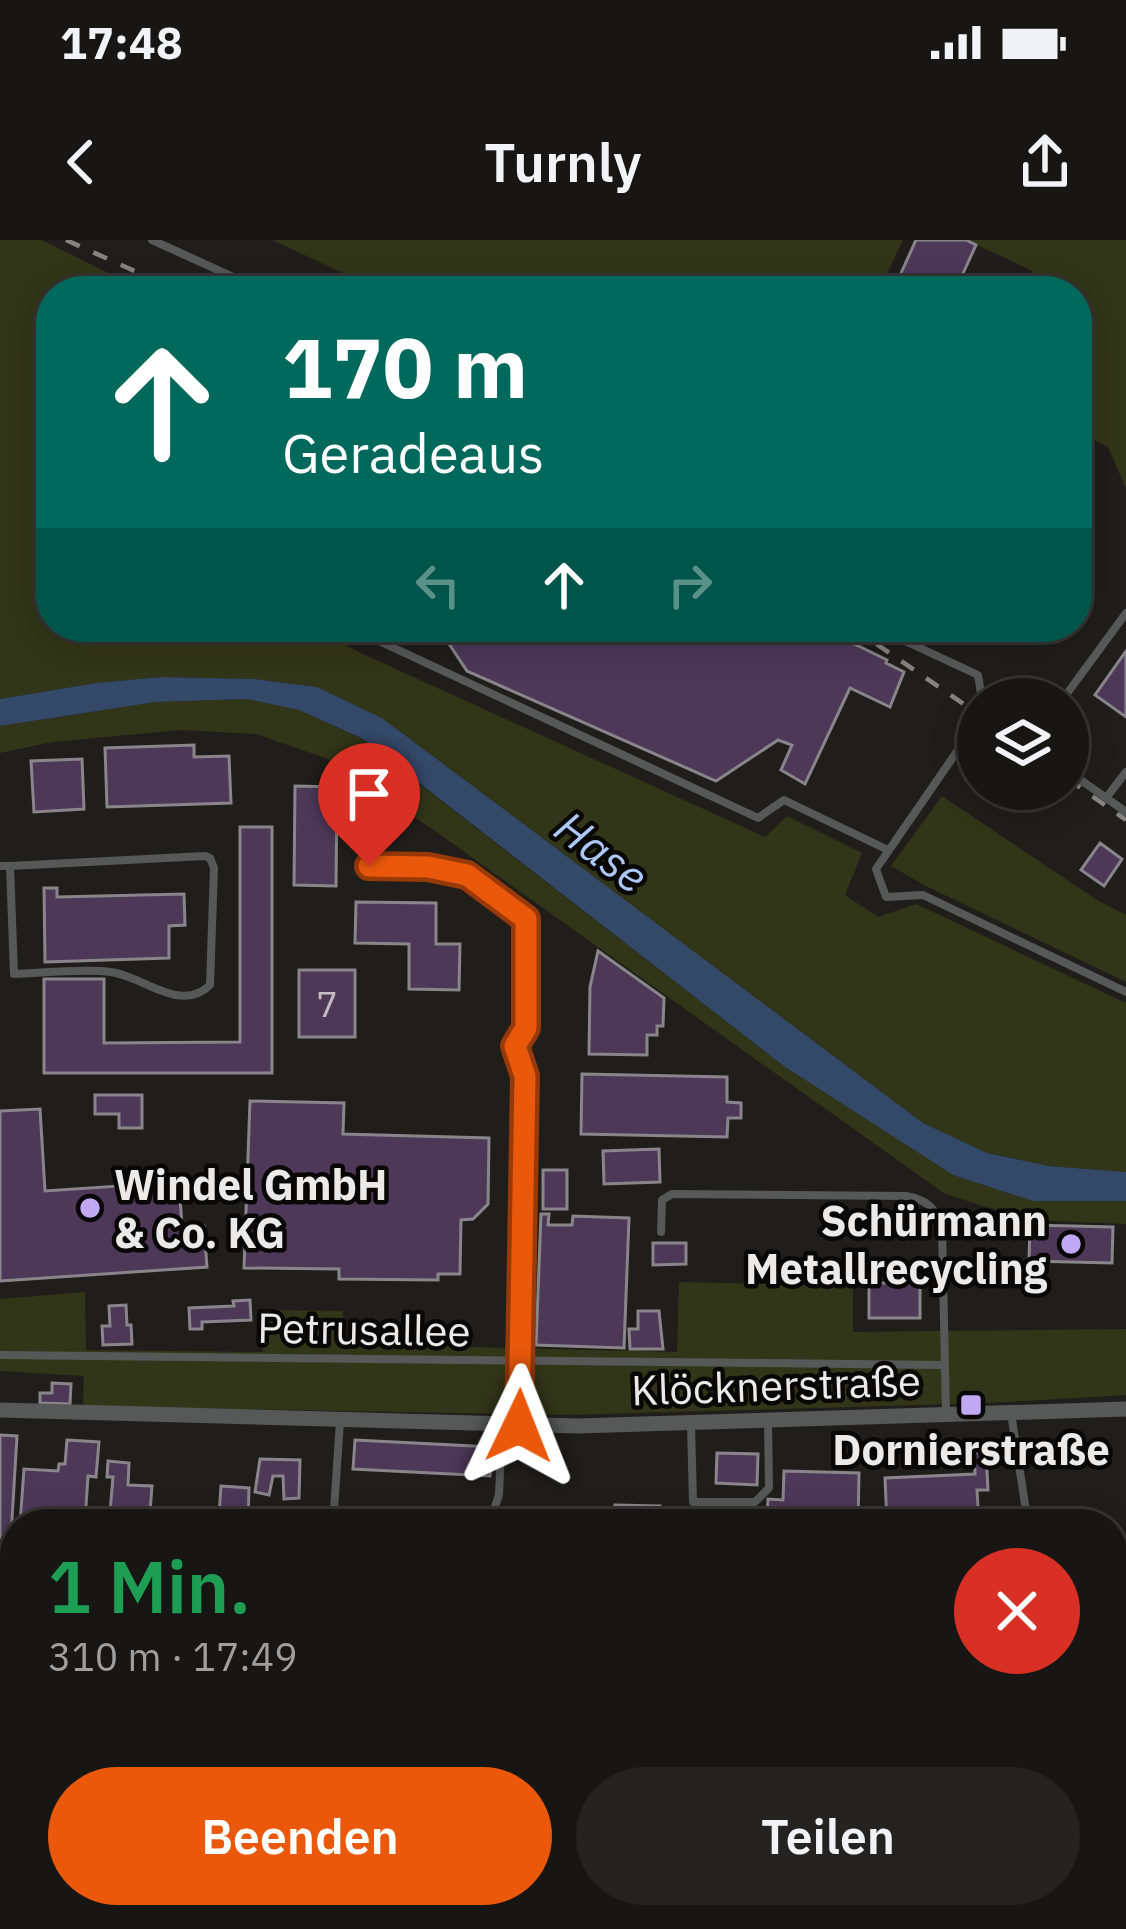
<!DOCTYPE html>
<html lang="de">
<head>
<meta charset="utf-8">
<style>
  body { margin:0; font-family:"IBM Plex Sans",sans-serif; background:#252322; color:#f1f3f6; height:100vh; display:flex; flex-direction:column; font-size:45px; white-space:nowrap }
  * { box-sizing:border-box; margin:0 }
  p { font-size:39px; color:#9f9fa0 }
  .icon { flex:none; width:66px; height:66px; fill:none; stroke:currentColor; stroke-width:2; stroke-linecap:round; stroke-linejoin:round }
  .map { position:relative; flex:1; overflow:hidden }
  .details { position:absolute; left:0px; top:1269px; width:1128px; height:420px; display:flex; flex-direction:column; background:#181614; border-radius:48px 48px 0 0; box-shadow:0 6px 30px #0003,0 0 0 3px #363534 }
  .details>* { flex:none }
  .banner { position:absolute; left:36px; top:36px; width:1056px; height:366px; border-radius:48px; box-shadow:0 6px 30px #0003,0 0 0 3px #363534; background:#00695c; color:#fff; overflow:hidden }
  .buttons { position:absolute; left:957px; top:438px; display:grid; gap:24px }
  .buttons a { display:grid; place-items:center; width:132px; height:132px; border-radius:50%; background:#181614; box-shadow:0 6px 30px #0003,0 0 0 3px #363534; font-size:60px }
  .pin { position:absolute; display:grid; place-items:center; width:102px; height:102px; color:#fff; margin:-123px -51px; border-radius:50% 50% 50% 0; rotate:-45deg; box-shadow:0 0 12px #0007 }
  .pin .icon { rotate:45deg }
  .me { position:absolute; width:132px; margin:-66px; rotate:2deg; stroke-linejoin:round; filter:drop-shadow(0 0 9px #0008) }
  .turn { display:flex; align-items:center; gap:42px; height:252px; padding:0 48px; font-size:54px }
  .turn .icon { width:156px; height:156px; stroke-width:2.5 }
  .turn b { display:block; font-size:84px; line-height:102px }
  .lanes { display:flex; align-items:center; height:114px; padding:0 48px; background:#0003; justify-content:center; gap:60px; direction:ltr }
  .lanes .off { opacity:.35 }
  .round { display:grid; place-items:center; flex:none; width:126px; height:126px; border-radius:63px; background:#252322 }
  .overview { display:flex; align-items:center; justify-content:space-between; height:204px; padding:0 48px }
  h1 { font-size:72px; font-weight:600; line-height:90px; color:#1e9e55 }
  .action { display:flex; gap:24px; margin-top:auto; padding:24px 48px }
  .action a { flex:1; height:138px; border-radius:72px; background:#ea580c; color:#fff; font-size:48px; font-weight:600; line-height:138px; text-align:center }
  .action a+a { background:#252322; color:#f1f3f6 }
  .status { display:flex; justify-content:space-between; align-items:center; height:84px; padding:0 60px; background:#181614; direction:ltr }
  .status svg { height:33px; fill:currentColor }
  header { display:flex; justify-content:space-between; align-items:center; height:156px; padding:0 48px; background:#181614; font-size:54px; font-weight:600 }
  .map>svg:first-child { display:block }
  .green { fill:#323618 }
  .water { fill:#344868 }
  .building { fill:#4d3858; stroke:#88868a; stroke-width:3 }
  .lines { fill:none; stroke-linecap:round; stroke-linejoin:round }
  .lane { stroke:#575959; stroke-width:8 }
  .street { stroke:#575959; stroke-width:15 }
  .rail { stroke:#878582; stroke-width:4.5; stroke-dasharray:15 15; stroke-linecap:butt }
  .route-casing { stroke:#983908; stroke-width:30 }
  .route { stroke:#ea580c; stroke-width:21 }
  .poi-dot { fill:#c0a8f3; stroke:#090807; stroke-width:4.5 }
  .labels { text-anchor:middle; dominant-baseline:central; stroke-width:9; stroke-linejoin:round; paint-order:stroke }
  .number-label { font-size:36px; fill:#c4bec4 }
  .poi-label { font-size:42px; font-weight:bold; fill:#eceae8; stroke:#090807; text-anchor:start }
  .street-label { font-size:42px; fill:#eceae8; stroke:#090807 }
  .water-label { font-size:45px; font-style:italic; fill:#acc8f7; stroke:#090807 }
</style>
</head>
<body>
<div class="status"><b>17:48</b><svg viewBox="0 0 49 12"><path d="M0 12V9h3v3zM5 12V6h3v6zM10 12V3h3v9zM15 12V0h3v12zM26 1h20v11H26zM47 4h2v5h-2z"/></svg></div>
<header><svg class="icon" aria-label="back" viewBox="0 0 24 24"><path d="M15 5l-7 7 7 7"/></svg>Turnly<svg class="icon" aria-label="share" viewBox="0 0 24 24"><path d="M12 15V3M7 8l5-5 5 5M5 13v7h14v-7"/></svg></header>
<div class="map">
<svg width="1126" height="1689" viewBox="0 0 1126 1689">
  <rect width="100%" height="100%" fill="#201e1a"/>
  <path class="green" d="M0,0h42l103,51h-94v336h260l52,27 402,183 22,-21 75,37 -17,42 33,22 38,-13 210,99v169l-77,-6 -62,-13 -64,-30 -541,-405 -65,-31 -63,-8 -93,-2 -65,6 -96,16z
    M272,0h631l-24,51h-497z
    M966,0h160v249l-18,-42 -31,-16v-140h-55l11,-20z
    M247,459l52,11 61,28 425,329 168,108 80,26h93v23l-98,-4 -83,-26 -510,-363 -107,-72 -72,-25 -75,-4 -129,12 -52,11v-27l156,-24z
    M942,556l155,104 29,15v67l-200,-96 -35,-20z
    M679,1042l174,4v46l273,-3v66l-137,8 -422,12 -484,-9 1,-30 -84,-5v-72l85,-7 1,58 177,2 2,-42 78,1 -1,33 335,8z
    M0,1616l15,1v49h-15z
    M169,1674h612l26,8 99,6 69,-14h57l-32,15h-532z"/>
  <path class="water" d="M161,437l93,2 63,8 65,31 541,405 64,30 62,13 77,6v29h-93l-80,-26 -168,-108 -424,-329 -62,-28 -52,-11 -91,3 -156,24v-27l96,-16z"/>
  <path class="building" d="M916,0h50l10,5 -21,46h-62z
    M438,387h392l-2,4 59,29 -1,3 18,9 -14,35 -40,-19 -45,96 -24,-14 11,-25 -14,-5 -62,41 -249,-110z
    M1126,411v66l-31,-22z
    M194,505v12l35,-1 2,47 -124,4 -2,-59z
    M82,519l2,50 -50,3 -3,-51z
    M295,546l42,1 -1,99 -42,-1z
    M240,587h32v246h-228v-94h60v64l136,-1z
    M1100,603l22,16 -18,27 -23,-16z
    M44,648h13v9l127,-3 1,31 -16,1v32l-124,4z
    M356,662l80,1v41h24l-1,46 -50,-1v-45l-54,-1z
    M598,711l66,47 -1,28h-6v9h-10v20l-58,-1 1,-67z
    M299,730h56v67h-56z
    M582,834l145,3v25l14,1v15h-13l-1,19 -146,-3z
    M95,855h47v33h-23v-14h-24z
    M250,861l94,2 -1,31 146,4 -1,66 -15,15 -12,1 -1,54h-22v6l-99,-1v-10l-95,-1z
    M40,869l5,82 134,-9 3,45 22,-1 3,41 -207,14v-170z
    M659,909l1,33 -56,2 -1,-33z
    M543,930h24v39h-24z
    M541,974h8l-1,11h24l1,-9 56,2 -5,130 -88,-3z
    M1030,985l83,2 -1,36 -83,-2z
    M653,1003h33v21l-33,1z
    M869,1043h51v35h-51z
    M250,1060l1,20 -49,2v7h-12l-1,-21 45,-2 -1,-5z
    M126,1065l1,20h4l1,19 -29,1 -1,-19h8l-1,-20z
    M638,1071h21l4,38h-33l-1,-20h9z
    M52,1143l19,1 -1,20 -30,-1v-10h12z
    M0,1195l17,1 -10,167h-7z
    M67,1200l32,2 -3,35 -8,-1 -3,46 -38,-3v5h-27l4,-55 34,2 1,-7h6z
    M355,1200l137,7 -2,29 -137,-7z
    M986,1212l2,38h-11l2,34h-92l-2,-46 90,-4 -1,-21z
    M717,1213l41,1 -1,31 -41,-2z
    M260,1219l40,1 -1,38 -15,1 -1,-23h-10l-4,19 -14,-3z
    M108,1221l21,2 -1,22 24,1 -3,38h-40l4,-47h-6z
    M784,1231l75,2 -1,51h-101v-9h10l1,-16 15,1z
    M221,1246l28,2 -1,36h-71v-10l42,2z
    M615,1265l45,1 -1,18h-45z
    M261,1270l39,2 -1,12h-39z
    M1126,1299v148l-13,-20v-120z
    M0,1363h7l-5,75h-2z
    M1113,1516l13,19v63l-10,7 -3,-4z"/>
  <g class="lines">
    <path class="lane" d="M152,0l112,51
      M349,387l409,191 26,-18 104,50
      M893,387l10,13 75,35 4,24
      M1063,459l63,-86
      M978,481l-102,148 10,28 37,-2 203,97
      M1068,531l58,41
      M1106,558l20,-26
      M0,626h10l195,-10 5,2 4,10 -4,117c-29,29 -67,-9 -99,-13 -27,-4 -68,1 -97,2l-4,-108
      M369,626l59,1 39,8 60,44 -1,109 -10,17
      M661,992l1,-32 10,-6 234,2c21,4 29,11 36,31l4,187
      M0,1115l944,10
      M1011,1173l17,111
      M691,1185l2,77h62l14,-14 -1,-65
      M333,1284l7,-102
      M489,1284l10,-29 3,-70
      M1113,1454l13,19
      M1113,1614l11,16
      M761,1674l45,15
      M898,1674l1,15
      M257,1689l2,-15
      M364,1689l1,-15
      M490,1689l1,-15
      M514,1689l1,-15
      M627,1689l1,-15"/>
    <path class="street" d="M515,806l10,30 -6,350
      M0,1170l578,16 548,-17
      M1113,1639l13,-9
      M0,1678l206,11
      M1034,1689l27,-15"/>
    <path class="rail" d="M66,0l113,51
      M852,387l126,87
      M1068,539l58,41"/>
  </g>
  <g class="lines">
    <defs>
      <path id="route" d="M369,626l59,1 39,8 59,44v109l-11,18 10,30 -6,350"/>
    </defs>
    <use href="#route" class="route-casing"/>
    <use href="#route" class="route"/>
  </g>
  <g class="poi-dot">
    <circle cx="90" cy="968" r="12"/>
    <circle cx="1071" cy="1004" r="12"/>
    <rect x="959" y="1153" width="24" height="24" rx="6"/>
  </g>
  <g class="labels">
    <g class="number-label">
      <text x="327" y="763">7</text>
    </g>
    <g class="poi-label">
      <text x="114" y="944">Windel GmbH<tspan x="114" dy="48">&amp; Co. KG</tspan></text>
      <text x="1047" y="980" text-anchor="end">Schürmann<tspan x="1047" dy="48">Metallrecycling</tspan></text>
      <text x="971" y="1209" text-anchor="middle">Dornierstraße</text>
    </g>
    <g class="street-label">
      <text transform="translate(364 1089) rotate(1)">Petrusallee</text>
      <text transform="translate(776 1145) rotate(-2)">Klöcknerstraße</text>
    </g>
    <g class="water-label">
      <text transform="translate(602 611) rotate(37)">Hase</text>
    </g>
  </g>
</svg>
<div class="buttons">
<a><svg class="icon" aria-label="layers" viewBox="0 0 24 24"><path d="M12 4l9 5-9 5-9-5zM3 14l9 5 9-5"/></svg></a>
</div>
<div class="pin" style="left:369px;top:626px;background:#d93025"><svg class="icon" aria-label="arrive" viewBox="0 0 24 24"><path d="M6 21V4h12l-3 4 3 4H6"/></svg></div>
<svg class="me" style="left:519px;top:1186px" viewBox="-20 -20 40 40"><path d="M0-17L14 15 0 8-14 15z" fill="#ea580c" stroke="#fff" stroke-width="4"/></svg>
<div class="banner">
<div class="turn"><svg class="icon" aria-label="ahead" viewBox="0 0 24 24"><path d="M12 20V5M6 11l6-6 6 6"/></svg><div><b>170 m</b>Geradeaus</div></div>
<div class="lanes"><svg class="icon off" aria-label="left" viewBox="0 0 24 24"><path d="M17 20v-9H6M10 6l-5 5 5 5"/></svg><svg class="icon" aria-label="ahead" viewBox="0 0 24 24"><path d="M12 20V5M6 11l6-6 6 6"/></svg><svg class="icon off" aria-label="right" viewBox="0 0 24 24"><path d="M7 20v-9h11M14 6l5 5-5 5"/></svg></div>
</div>
<section class="details">
<div class="overview"><div><h1>1 Min.</h1><p>310 m · 17:49</p></div><a class="round" style="background:#d93025;color:#fff"><svg class="icon" aria-label="close" viewBox="0 0 24 24"><path d="M6 6l12 12M18 6L6 18"/></svg></a></div>
<div class="action"><a>Beenden</a><a>Teilen</a></div>
</section>
</div>
</body>
</html>
